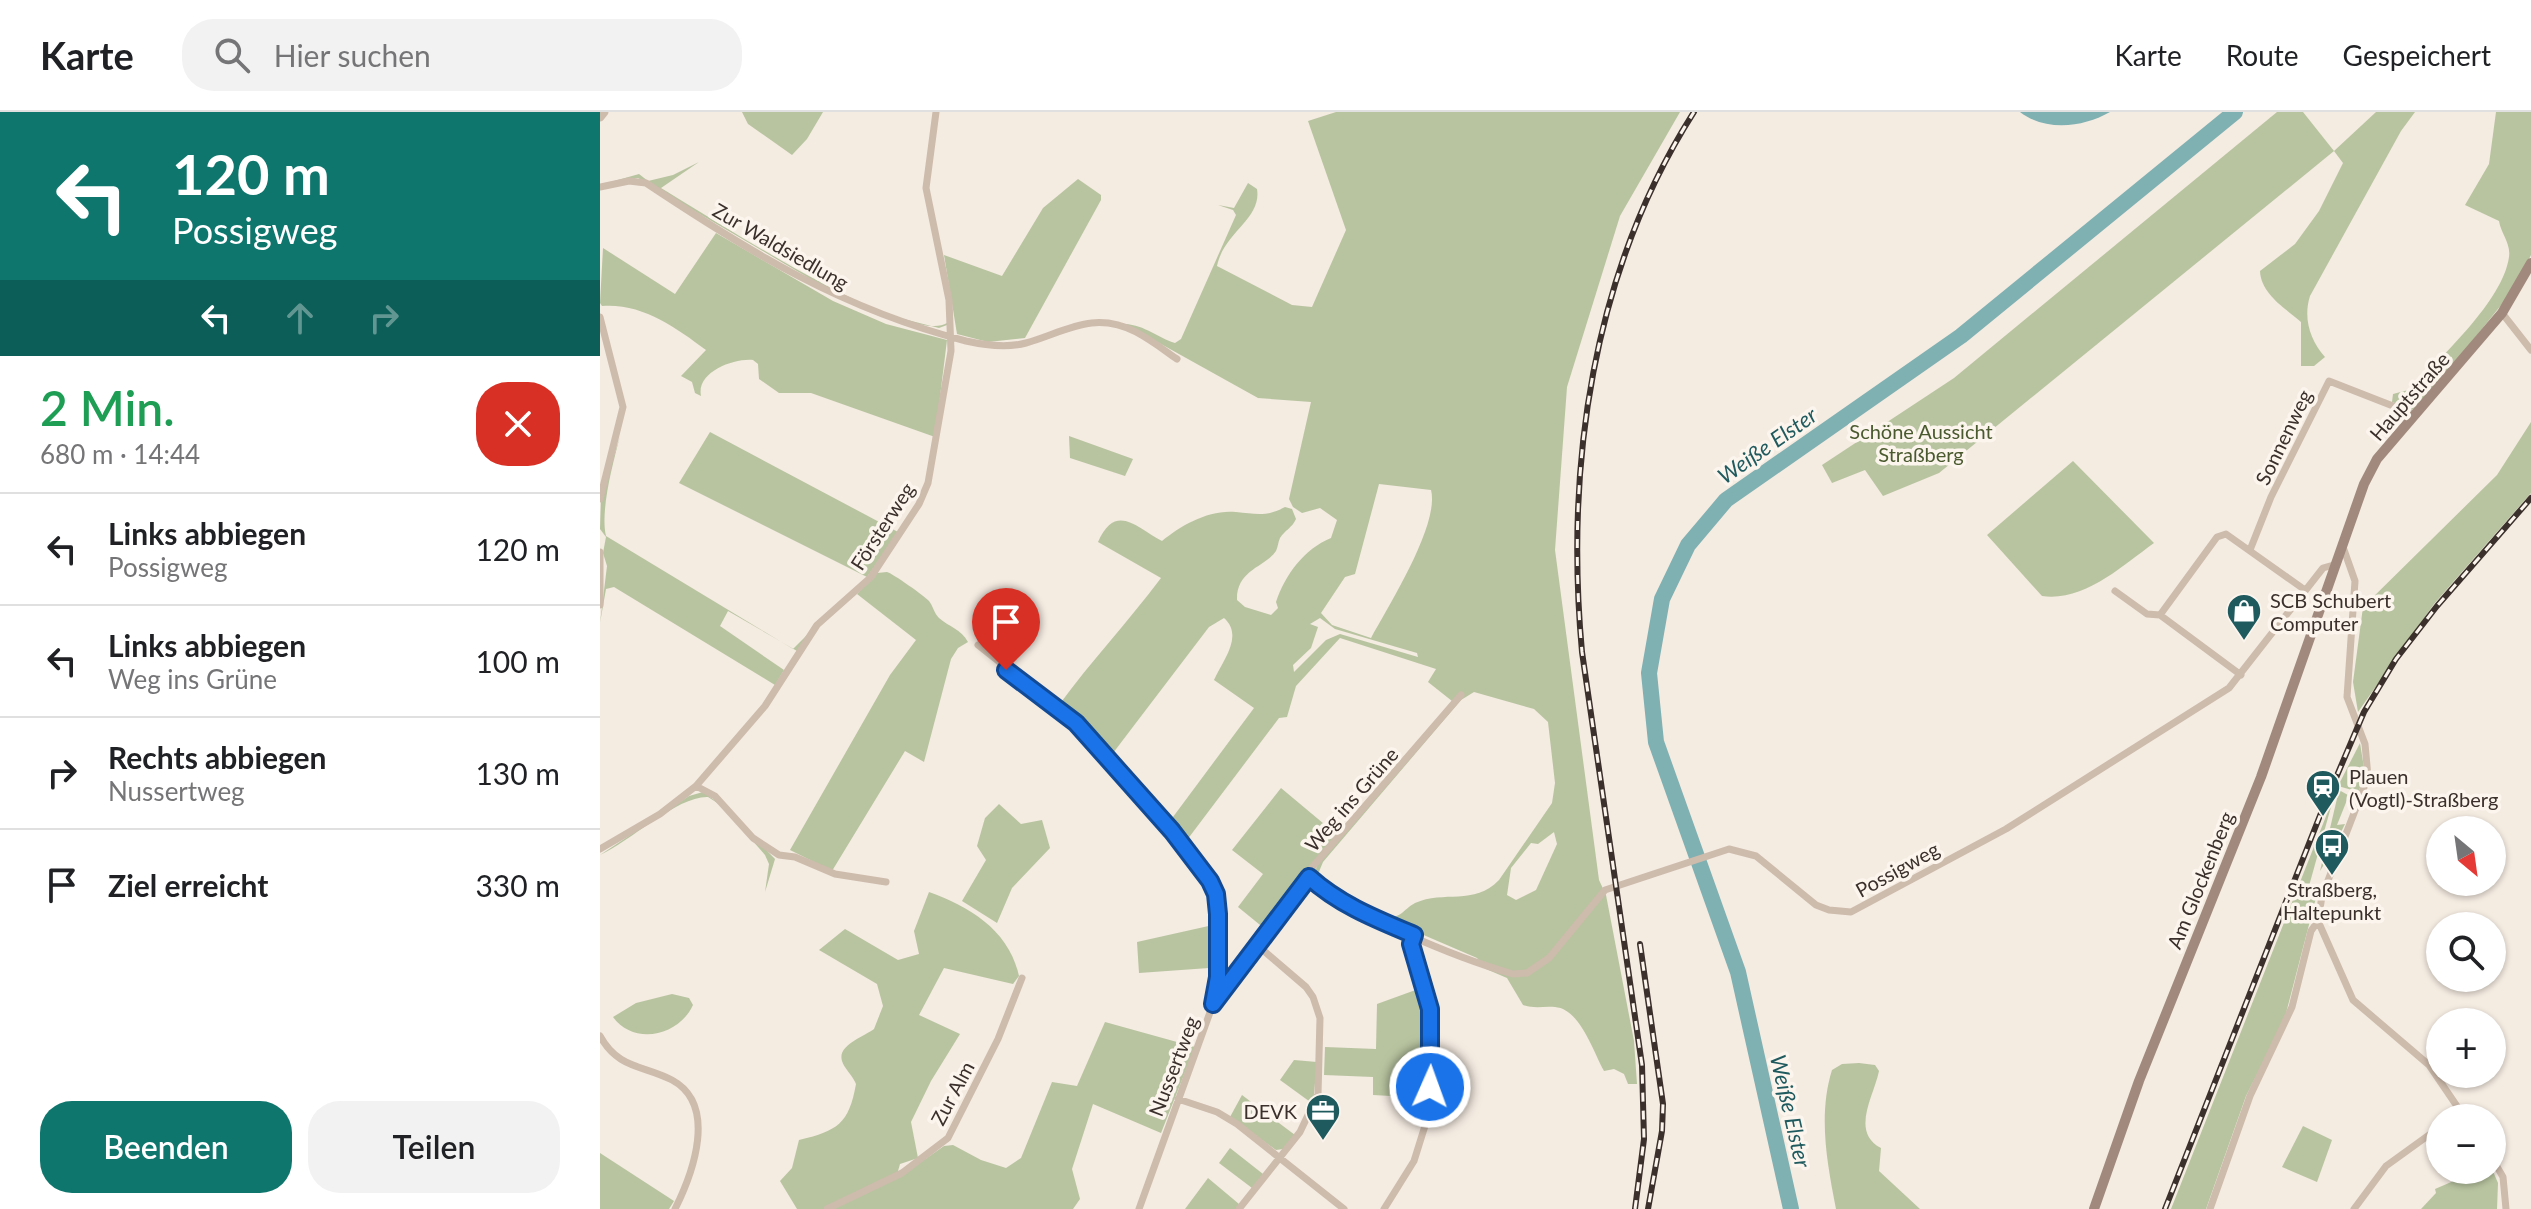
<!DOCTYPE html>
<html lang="de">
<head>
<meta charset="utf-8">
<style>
  body { margin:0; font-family:Lato,sans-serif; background:#f2f2f2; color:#202124; height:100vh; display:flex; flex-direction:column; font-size:30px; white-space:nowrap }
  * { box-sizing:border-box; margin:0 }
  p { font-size:26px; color:#757577 }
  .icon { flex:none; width:44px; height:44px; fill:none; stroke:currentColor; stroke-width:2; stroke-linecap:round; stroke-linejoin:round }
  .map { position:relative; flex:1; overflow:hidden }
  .details { display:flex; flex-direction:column; background:#fff; width:600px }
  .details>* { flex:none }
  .banner { background:#0f766e; color:#fff; overflow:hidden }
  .needle { width:52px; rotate:151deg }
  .buttons { position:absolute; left:1826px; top:704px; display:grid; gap:16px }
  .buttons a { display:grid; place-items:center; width:80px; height:80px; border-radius:50%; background:#fff; box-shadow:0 2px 6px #0004; font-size:40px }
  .pin { position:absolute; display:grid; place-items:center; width:68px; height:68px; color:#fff; margin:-82px -34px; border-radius:50% 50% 50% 0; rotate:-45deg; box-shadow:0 0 8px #0007 }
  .pin .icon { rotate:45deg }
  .me { position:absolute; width:88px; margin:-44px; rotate:2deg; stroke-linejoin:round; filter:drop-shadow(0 0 6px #0008) }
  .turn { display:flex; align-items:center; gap:28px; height:168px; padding:0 40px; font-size:36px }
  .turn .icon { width:104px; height:104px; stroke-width:2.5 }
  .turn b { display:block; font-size:56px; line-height:68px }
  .lanes { display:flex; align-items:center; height:76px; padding:0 40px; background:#0003; justify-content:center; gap:40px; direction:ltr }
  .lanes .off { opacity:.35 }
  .round { display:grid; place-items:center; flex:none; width:84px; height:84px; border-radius:32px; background:#f2f2f2 }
  .overview { display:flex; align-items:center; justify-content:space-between; height:136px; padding:0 40px }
  h1 { font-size:48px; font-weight:600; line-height:60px; color:#1e9e55 }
  .cta { display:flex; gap:16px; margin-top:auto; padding:16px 40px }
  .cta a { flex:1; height:92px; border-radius:32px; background:#0f766e; color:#fff; font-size:32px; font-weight:600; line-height:92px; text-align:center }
  .cta a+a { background:#f2f2f2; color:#202124 }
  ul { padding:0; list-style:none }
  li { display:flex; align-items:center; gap:24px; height:112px; padding:0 40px; border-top:2px solid #e0e0e0 }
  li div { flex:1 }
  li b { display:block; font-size:30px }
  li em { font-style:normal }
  header { display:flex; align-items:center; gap:48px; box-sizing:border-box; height:112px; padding:0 40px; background:#fff; border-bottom:2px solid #e0e0e0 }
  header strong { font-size:38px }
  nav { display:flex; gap:44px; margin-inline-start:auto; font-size:28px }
  .search { width:560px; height:72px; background:#f2f2f2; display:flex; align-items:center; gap:20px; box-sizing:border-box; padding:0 28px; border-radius:32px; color:#757577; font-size:30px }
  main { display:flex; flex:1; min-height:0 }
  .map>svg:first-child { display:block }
  .green { fill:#b8c4a0; fill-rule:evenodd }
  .water { fill:#7fb0b2 }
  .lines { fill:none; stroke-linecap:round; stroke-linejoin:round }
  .river { stroke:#7fb0b2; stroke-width:16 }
  .minor { stroke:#cdbbac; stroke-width:7 }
  .tertiary { stroke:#cdbbac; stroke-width:9 }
  .secondary { stroke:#a18a7d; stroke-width:10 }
  .rail-casing { stroke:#3b302b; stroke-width:6 }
  .rail { stroke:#fbf5ee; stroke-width:3; stroke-dasharray:9; stroke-linecap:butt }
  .route-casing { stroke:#114b97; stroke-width:20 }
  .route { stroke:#1a73e8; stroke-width:14 }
  .labels { text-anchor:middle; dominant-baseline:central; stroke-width:7; stroke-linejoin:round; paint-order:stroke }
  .street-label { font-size:20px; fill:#3b302b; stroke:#fbf5ee }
  .park-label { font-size:20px; fill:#4a5a2e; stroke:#fbf5ee }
  .poi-label { font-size:20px; fill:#3b302b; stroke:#fbf5ee; text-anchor:start }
  .water-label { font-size:22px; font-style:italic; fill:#1f5a5e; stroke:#fbf5ee }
</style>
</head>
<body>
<header>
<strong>Karte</strong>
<div class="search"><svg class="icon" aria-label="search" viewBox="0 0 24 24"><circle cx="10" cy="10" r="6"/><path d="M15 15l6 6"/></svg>Hier suchen</div>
<nav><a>Karte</a><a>Route</a><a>Gespeichert</a></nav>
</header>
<main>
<section class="details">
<div class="banner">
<div class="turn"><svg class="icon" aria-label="left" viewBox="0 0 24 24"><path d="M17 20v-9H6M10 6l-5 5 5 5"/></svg><div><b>120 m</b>Possigweg</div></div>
<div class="lanes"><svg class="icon" aria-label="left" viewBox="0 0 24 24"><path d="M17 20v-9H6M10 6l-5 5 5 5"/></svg><svg class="icon off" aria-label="ahead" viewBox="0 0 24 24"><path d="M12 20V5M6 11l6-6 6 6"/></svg><svg class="icon off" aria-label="right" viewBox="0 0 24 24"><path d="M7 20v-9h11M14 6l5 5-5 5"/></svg></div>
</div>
<div class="overview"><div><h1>2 Min.</h1><p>680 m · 14:44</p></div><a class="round" style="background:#d93025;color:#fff"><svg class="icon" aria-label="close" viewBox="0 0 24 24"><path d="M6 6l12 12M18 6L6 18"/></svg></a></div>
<ul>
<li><svg class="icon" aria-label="left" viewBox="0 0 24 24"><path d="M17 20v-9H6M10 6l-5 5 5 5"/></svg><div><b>Links abbiegen</b><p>Possigweg</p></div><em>120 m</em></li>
<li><svg class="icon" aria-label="left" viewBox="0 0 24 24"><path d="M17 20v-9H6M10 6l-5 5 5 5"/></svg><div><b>Links abbiegen</b><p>Weg ins Grüne</p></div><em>100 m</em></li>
<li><svg class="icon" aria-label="right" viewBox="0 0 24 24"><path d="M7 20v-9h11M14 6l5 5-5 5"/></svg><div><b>Rechts abbiegen</b><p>Nussertweg</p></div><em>130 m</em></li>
<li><svg class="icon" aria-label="arrive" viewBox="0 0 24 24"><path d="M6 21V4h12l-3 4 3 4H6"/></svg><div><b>Ziel erreicht</b></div><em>330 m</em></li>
</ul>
<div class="cta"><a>Beenden</a><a>Teilen</a></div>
</section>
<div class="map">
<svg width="1931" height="1097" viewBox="0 0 1931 1097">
  <rect width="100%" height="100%" fill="#f4ebe1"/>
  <path class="green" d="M142,0h81l-16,27 -15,16 -44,-31z
    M736,0h344l-60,104 -53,171 -12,163 44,330 7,15 28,146 3,43h-9l-4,-10 -10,-5 -10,2c-11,-20 -24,-62 -49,-64 -12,-1 -20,2 -32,-2l-16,-27 -21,-9 -9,-11 -137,-59 -26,-22 3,-12 135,-164 -24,-19 8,-13 -96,-31 -44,48 -9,31 -8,1 -92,122 -17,-19 84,-113 -40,-28c9,-20 30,-44 10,-62l-15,9 -99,130 -32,-38 -19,-14c33,-45 69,-83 102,-127l-63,-36c18,-41 40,-13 64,-1 19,-16 48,-32 74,-29 20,2 31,5 49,-5l7,2 4,10c-4,9 -11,11 -16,19 -2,4 -2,9 -4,13 -11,16 -40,19 -39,49l8,7 26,8 7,-7 -2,-6c9,-27 28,-53 55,-64l6,-18 -17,-12 -18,5 -9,-6 -4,-8 22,-97 -53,-4 -133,-74c20,1 33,14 50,19l6,-4 55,-124 -3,-5 -15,-5 16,3 14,-25 9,6c5,30 -33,43 -40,77l75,39 20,2 34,-77 -38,-109zM779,372l52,6c9,34 -42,115 -60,148l-39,-13 -11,-12 24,-36 10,-3zM720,506l15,11 82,24 1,4 -78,-23 -14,6 -32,32 -1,-7 18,-17 7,-21 -8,-3zM874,580l60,17 14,13 7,61 -3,20 -53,77c-25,26 -55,10 -84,23 -11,6 -13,14 -27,15l-61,-31 -9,-13 5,-12 138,-162zM954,720l3,12 -21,46 -20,10 -9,-5 4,-27 20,-25 7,1z
    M1677,0h26l31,39 42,-39h39l-14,19 -91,165c-7,22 0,44 15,61l-11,9h-13v-44c-16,-14 -40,-28 -41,-51l35,-27 24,-33 24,-48 -9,-12 -395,322 -56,23 -18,-26 -33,13 -10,-18 132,-87z
    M1896,0h35v143l-17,34 -98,122 -24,-9 1,-8 19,-5c29,-33 91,-88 97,-132 2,-14 -8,-23 -10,-36l-34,-16 24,-41z
    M99,50l-38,26c41,24 248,160 286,135l1,-10 -1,12 -8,3 -47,-12 -61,-25 -193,-113 -38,7 39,-11 9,7 25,-6z
    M478,67l23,16v5l-76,138 -37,4 -31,-8 -13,-79 58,21 41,-68z
    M116,121l117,68 53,23 61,16 -12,97 -124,-44h-32l-20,-14 -1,-15 -5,-4c-19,-2 -57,12 -52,36l-6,-3 -3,-11 -11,-6 25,-26c-31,-23 -64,-47 -104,-44l-2,-3 3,-55 72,46z
    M1931,310v71l-97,111 -76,108 -5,-30 10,-75 134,-132z
    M110,320l188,100 -31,45 -188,-94z
    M20,324c-7,27 -20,75 -14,100l187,113 50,-50 -46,52 -69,-40 -8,15 64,44 -9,15 -161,-98 -8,2 -6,34 7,-57 -4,-13 3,-16 -6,-8 1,-31z
    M469,324l64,23 -8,17 -55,-18z
    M1473,349l81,82c-32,23 -70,59 -112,53l-55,-61z
    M287,460c5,1 39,25 42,29 4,5 5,12 10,17 10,9 22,11 29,24l-10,6 -7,11 -27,103 -19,-11 -73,120 -42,-21 100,-175 26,-35 -59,-46 20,-21z
    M1760,631l4,25 -5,24 -21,-6z
    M681,676l55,46 -71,95 -27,-22 25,-33 -31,-24z
    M1739,678l16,9 -8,1 -10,25 8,-1 -4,8 -7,1 -5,13 7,-1 -16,26z
    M103,680l20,14 52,53 -10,33 4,-28 -4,-9 -43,-49 -14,-9c-31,-1 -77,44 -108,58l89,-59z
    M1734,684l-25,90 9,4 -34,131 -38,75 -40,113h-35z
    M399,692l22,20 21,-4 8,28 -38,40 -15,35 -35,-22 24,-41 -9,-14 8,-28z
    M329,780c41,15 80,38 90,84l-6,8 -69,-16 -25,47 41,19 -29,47 -20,41 7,36 -18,6 -2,7 6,3 40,-28 9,-1 28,15 25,8 15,-10 31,-76 25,4 28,-64 90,25 -34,86 -68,-29 -21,65 8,30 -7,10h-276l-17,-28 12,-13 7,-28c38,-9 50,-16 57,-56 -3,-8 -12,-16 -14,-23 -5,-16 23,-25 32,-32l9,-23 -6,-22 -58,-34 26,-21 53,31 21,-6 -5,-23z
    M613,813l3,37 -7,6 -70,5 -2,-31z
    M821,876l8,26 -3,84 -53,-3v-18l-49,-2 1,-28 51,2 1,-45z
    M72,882l17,4 4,7c-14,31 -59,41 -80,12l23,-14z
    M694,948l23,2 -4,42 -33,-24z
    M1259,951l16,2 4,6c-5,25 -29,61 2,77l-2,23 41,38h-84c-9,-46 -18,-94 -4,-139l10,-6z
    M642,983l53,40 -12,14 -7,1 -46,-33z
    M1703,1014l29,14 -15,42 -35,-15z
    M630,1036l33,26 -11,14 -33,-25z
    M0,1041l74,48 -5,8h-69z
    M1892,1057l6,14 -1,26h-76l15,-16 -1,-4 44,-19z
    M608,1066l31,26 -3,5h-51z"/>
  <path class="water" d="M1420,0h90c-26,15 -64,20 -90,0z"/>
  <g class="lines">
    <path class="river" d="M1191,1097l-53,-237 -82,-230 -7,-69 13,-74 26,-54 38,-45 235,-164 274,-224"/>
    <path class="minor" d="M0,75l29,-6 17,2c105,70 196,126 320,158 18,4 41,7 60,2 39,-11 67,-33 110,-11 15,8 28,18 41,27
      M1902,201l29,37
      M0,205l23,90 -23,92
      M1650,438l21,-53 58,-116 87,34
      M0,440v53
      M1515,479l32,23 13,1
      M378,533l98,78 96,108 44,63 3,59 -6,51 -74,205
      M1641,563l-81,-60 57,-78 9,-3 79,56
      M96,674l19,10 38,42 26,17 16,2 40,17 51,8
      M0,737l60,-35 36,-28 69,-80 52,-81 54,-48 48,-73 9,-21 23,-132 -2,-51 -23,-112 10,-76
      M709,765c42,38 148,81 204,97l14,-1 22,-15 56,-68 124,-41 27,7 60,49 13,5 22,2 155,-83 223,-141 94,-120 14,-4
      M1718,809l35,79 76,65 36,53
      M614,892l100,-139 147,-170
      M0,924c18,33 43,29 72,44 46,25 21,93 3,129
      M578,987l39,13 20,12 107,85
      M1892,1046l11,19 3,32
      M227,1097l75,-36 46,-35 50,-99 24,-61
      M639,1097l61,-77 18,-38 2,-76 -7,-21 -7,-10 -50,-43
      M784,1097l30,-48 15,-48 1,-104 -19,-65 3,-9
      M1610,1097l40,-113 42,-89 19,-76 7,-10 4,-25 46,-119 -3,-33 -18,-47 8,-116 -12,-34
      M1754,1097l32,-43 54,-39"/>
    <path class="tertiary" d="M0,5l4,-5"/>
    <path class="secondary" d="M1494,1097l45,-128 122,-304 103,-293 13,-25 125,-146 29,-50"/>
    <defs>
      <path id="rail" d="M1040,832l23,160 -1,27 -14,78
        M1035,1097l9,-70 -2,-74 -60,-413c-17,-186 10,-380 112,-540
        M1565,1097l156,-396 43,-101 32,-53 41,-53 94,-108"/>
    </defs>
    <use href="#rail" class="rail-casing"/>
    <use href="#rail" class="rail"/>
  </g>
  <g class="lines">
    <defs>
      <path id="route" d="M406,558l70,53 96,108 38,50 6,13 2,20v63l-5,27 96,-127c31,28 67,42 105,58l-3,9 19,65v78"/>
    </defs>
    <use href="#route" class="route-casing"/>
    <use href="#route" class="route"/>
  </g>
  <defs>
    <symbol id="shop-pin" viewBox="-11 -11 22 30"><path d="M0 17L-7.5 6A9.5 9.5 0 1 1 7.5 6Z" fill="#1f5a5e" stroke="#fbf5ee"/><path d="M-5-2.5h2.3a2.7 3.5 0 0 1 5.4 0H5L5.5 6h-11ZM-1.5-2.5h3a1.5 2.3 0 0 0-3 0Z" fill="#fff"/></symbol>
    <symbol id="station-pin" viewBox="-11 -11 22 30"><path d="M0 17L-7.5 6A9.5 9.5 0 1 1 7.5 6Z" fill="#1f5a5e" stroke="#fbf5ee"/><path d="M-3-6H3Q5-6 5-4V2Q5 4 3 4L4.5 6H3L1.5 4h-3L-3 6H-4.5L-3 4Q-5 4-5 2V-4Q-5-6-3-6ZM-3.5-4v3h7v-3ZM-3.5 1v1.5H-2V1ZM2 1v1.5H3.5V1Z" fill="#fff"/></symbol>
    <symbol id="bus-pin" viewBox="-11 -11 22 30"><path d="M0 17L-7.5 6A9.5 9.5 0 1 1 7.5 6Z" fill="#1f5a5e" stroke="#fbf5ee"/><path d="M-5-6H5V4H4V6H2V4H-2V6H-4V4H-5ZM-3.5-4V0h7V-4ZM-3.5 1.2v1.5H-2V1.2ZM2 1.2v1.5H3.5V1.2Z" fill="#fff"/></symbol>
    <symbol id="office-pin" viewBox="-11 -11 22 30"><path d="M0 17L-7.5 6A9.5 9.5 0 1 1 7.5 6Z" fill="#1f5a5e" stroke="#fbf5ee"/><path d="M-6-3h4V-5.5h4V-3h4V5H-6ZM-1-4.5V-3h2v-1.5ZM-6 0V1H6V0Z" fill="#fff"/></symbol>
  </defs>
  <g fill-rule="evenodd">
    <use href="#shop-pin" x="1624" y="479" width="40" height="54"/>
    <use href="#station-pin" x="1703" y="655" width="40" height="54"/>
    <use href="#bus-pin" x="1712" y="714" width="40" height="54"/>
    <use href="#office-pin" x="703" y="979" width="40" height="54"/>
  </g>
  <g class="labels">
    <g class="street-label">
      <text transform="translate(181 134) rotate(30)">Zur Waldsiedlung</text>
      <text transform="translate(1809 284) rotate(-49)">Hauptstraße</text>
      <text transform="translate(1683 325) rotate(-64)">Sonnenweg</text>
      <text transform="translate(282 414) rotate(-57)">Försterweg</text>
      <text transform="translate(751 687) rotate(-49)">Weg ins Grüne</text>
      <text transform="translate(1297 757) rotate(-29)">Possigweg</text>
      <text transform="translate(1600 768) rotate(-68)">Am Glockenberg</text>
      <text transform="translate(573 954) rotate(-69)">Nussertweg</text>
      <text transform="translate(352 981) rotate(-62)">Zur Alm</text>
    </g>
    <g class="park-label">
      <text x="1321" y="319">Schöne Aussicht<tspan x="1321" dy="23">Straßberg</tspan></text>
    </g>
    <g class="poi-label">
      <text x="1670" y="488">SCB Schubert<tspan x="1670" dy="23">Computer</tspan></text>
      <text x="1749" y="664">Plauen<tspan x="1749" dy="23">(Vogtl)-Straßberg</tspan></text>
      <text x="1732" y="777" text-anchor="middle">Straßberg,<tspan x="1732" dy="23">Haltepunkt</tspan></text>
      <text x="697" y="999" text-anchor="end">DEVK</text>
    </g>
    <g class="water-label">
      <text transform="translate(1167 333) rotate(-35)">Weiße Elster</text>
      <text transform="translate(1191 999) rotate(77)">Weiße Elster</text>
    </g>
  </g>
</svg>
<div class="buttons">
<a><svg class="needle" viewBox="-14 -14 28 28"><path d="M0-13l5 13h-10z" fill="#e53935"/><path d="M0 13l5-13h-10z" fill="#757577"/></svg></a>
<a><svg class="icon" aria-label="search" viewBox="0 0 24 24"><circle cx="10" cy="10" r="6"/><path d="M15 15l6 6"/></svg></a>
<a>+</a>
<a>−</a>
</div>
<div class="pin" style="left:406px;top:558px;background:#d93025"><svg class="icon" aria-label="arrive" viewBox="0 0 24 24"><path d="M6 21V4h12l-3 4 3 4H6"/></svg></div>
<svg class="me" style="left:830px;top:975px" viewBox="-20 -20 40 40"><circle r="17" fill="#1a73e8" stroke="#fff" stroke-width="3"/><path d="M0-11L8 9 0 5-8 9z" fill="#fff"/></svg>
</div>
</main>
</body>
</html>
